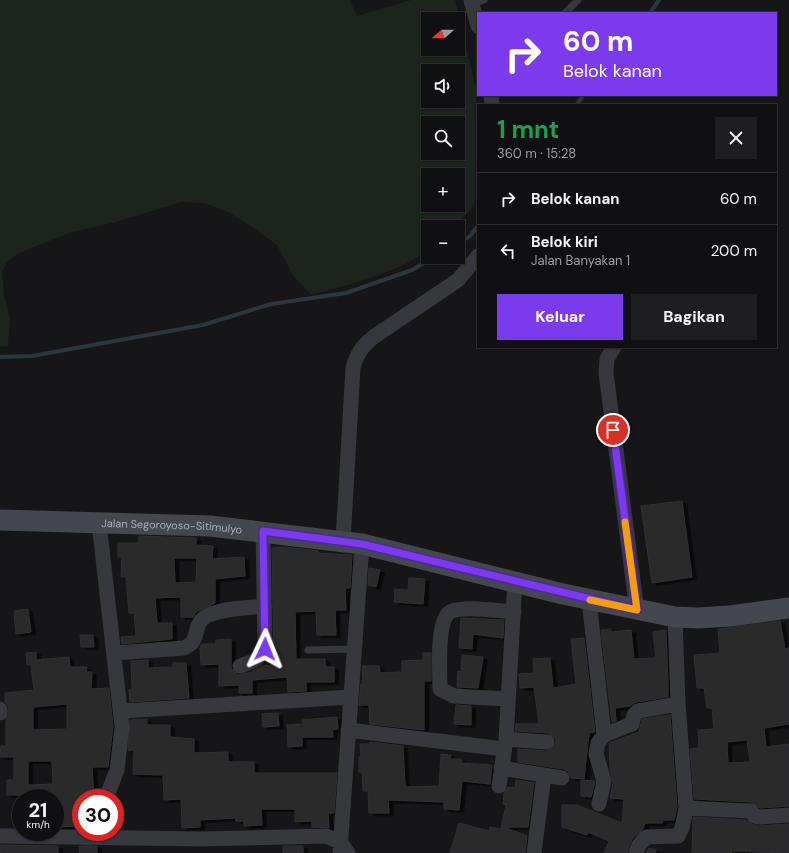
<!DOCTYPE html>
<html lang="id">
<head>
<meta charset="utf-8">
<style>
  body { margin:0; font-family:"DM Sans",sans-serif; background:#1e1e20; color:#f1f3f6; height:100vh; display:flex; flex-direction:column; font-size:15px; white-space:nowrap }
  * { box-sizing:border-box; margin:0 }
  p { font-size:13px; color:#9c9d9f }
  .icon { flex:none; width:22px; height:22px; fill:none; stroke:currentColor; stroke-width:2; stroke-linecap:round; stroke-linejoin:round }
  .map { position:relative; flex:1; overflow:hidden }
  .drawer { position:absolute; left:477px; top:104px; width:300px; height:244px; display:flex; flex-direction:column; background:#101012; border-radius:0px; box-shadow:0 1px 3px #0004,0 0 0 1px #303032 }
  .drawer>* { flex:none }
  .hud { position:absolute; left:477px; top:12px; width:300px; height:84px; border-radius:0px; box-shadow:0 1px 3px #0004,0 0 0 1px #303032; background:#7c3aed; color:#fff; overflow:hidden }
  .needle { width:26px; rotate:250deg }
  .buttons { position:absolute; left:421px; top:12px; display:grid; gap:8px }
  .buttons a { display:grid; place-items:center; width:44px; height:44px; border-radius:0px; background:#101012; box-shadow:0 1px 3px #0004,0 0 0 1px #303032; font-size:20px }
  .speed { position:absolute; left:12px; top:789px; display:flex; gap:8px; font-size:20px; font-weight:700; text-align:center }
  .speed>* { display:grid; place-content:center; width:52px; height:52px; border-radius:50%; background:#101012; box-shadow:0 1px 3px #0004,0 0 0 1px #303032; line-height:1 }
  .speed small { font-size:10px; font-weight:400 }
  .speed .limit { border:6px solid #d22; background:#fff; color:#111 }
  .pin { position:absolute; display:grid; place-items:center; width:34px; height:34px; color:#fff; margin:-17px; border:2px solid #fff; border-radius:50%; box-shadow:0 1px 4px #0007 }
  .me { position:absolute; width:44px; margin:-22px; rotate:2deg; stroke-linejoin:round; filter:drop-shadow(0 0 3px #0008) }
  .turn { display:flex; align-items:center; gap:14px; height:84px; padding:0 20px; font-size:18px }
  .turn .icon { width:52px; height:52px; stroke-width:2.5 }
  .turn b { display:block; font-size:28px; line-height:34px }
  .round { display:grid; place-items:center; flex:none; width:42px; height:42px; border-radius:0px; background:#1e1e20 }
  .headline { display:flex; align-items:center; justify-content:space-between; height:68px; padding:0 20px }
  h1 { font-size:24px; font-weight:700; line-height:30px; color:#1e9e55 }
  .action { display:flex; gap:8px; margin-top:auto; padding:8px 20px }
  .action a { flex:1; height:46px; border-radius:0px; background:#7c3aed; color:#fff; font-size:16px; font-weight:700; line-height:46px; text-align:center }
  .action a+a { background:#1e1e20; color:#f1f3f6 }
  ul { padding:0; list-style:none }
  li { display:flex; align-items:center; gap:12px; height:52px; padding:0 20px; border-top:1px solid #303032 }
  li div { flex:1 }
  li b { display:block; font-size:15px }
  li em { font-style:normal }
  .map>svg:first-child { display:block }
  .green { fill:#1c241d; fill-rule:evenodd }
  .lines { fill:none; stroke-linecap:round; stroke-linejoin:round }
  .stream { stroke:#2b363d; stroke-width:4 }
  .building { fill:#29292c; stroke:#303034; fill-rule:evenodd; filter:url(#shadow) }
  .lane { stroke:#37383e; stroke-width:7 }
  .street { stroke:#37383e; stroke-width:15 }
  .secondary { stroke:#45474e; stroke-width:21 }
  .route-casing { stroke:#51269a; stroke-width:10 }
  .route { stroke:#7c3aed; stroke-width:7 }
  .slow { stroke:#f59e0b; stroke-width:7 }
  .labels { text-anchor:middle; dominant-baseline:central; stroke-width:4; stroke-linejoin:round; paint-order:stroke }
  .street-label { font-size:11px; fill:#a7adb9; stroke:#111113 }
</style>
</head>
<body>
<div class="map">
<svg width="789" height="853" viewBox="0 0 789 853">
  <defs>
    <filter id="shadow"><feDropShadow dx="4.5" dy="2.5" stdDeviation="0" flood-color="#0009"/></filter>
  </defs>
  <rect width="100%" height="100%" fill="#161618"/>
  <path class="green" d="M0,0h350l7,16 54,-16h44l21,89 -1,113 -7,11 -15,14h-25v24c-35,23 -76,33 -117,44l-17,-18 -17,-32 -28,-20 -21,-13 -23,-9 -24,-1 -65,20 -47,11 -52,21 -10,8 -5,10 2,23 6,23 -2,28 -8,1zM428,19h30v30h-30zM428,71h30v30h-30zM428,123h30v30h-30zM428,175h30v30h-30z"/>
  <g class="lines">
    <path class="stream" d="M650,13l9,-13
      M576,105l8,-10
      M458,243l11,-6 9,-11
      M0,357l32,-1 171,-31 68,-21 75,-11 66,-23 22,-13"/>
  </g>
  <path class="building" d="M682,501l10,76 -40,6 -11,-77z
    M139,536l57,2v7l17,1 -1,13 32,-2 1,19 -30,3v24l-19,9 -3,5h-12v-20l-26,1 2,25h15v16l-50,5 -1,-7 15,-1 -2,-23h-5l-3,-36h-5l1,-20h-4v-14h21zM174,558h23l-1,24 -21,1z
    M285,547l33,4v2l34,2 -2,33h-5l1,22h-11l1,25h-19l-1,-24 -21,1 1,47h29v8h9v15h-28v9l-18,1 -1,-15 -35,3v13h-13v-8l-20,1v-22l-18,1 -1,-18 2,-3h14v-4l15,-1v29l7,7 13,-3 11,-6 12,-1 -2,-117z
    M369,568l11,2 -4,17 -8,-2z
    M409,578l16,1 -2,25 -29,-2 1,-13 13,1z
    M28,609l3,23 -15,2 -2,-23z
    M461,618l43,2 -1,18 -30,-4 -1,15 -13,-1z
    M780,621l5,28 4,-1v76l-25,4 2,19 23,-3v62l-29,2 -9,-6 -57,-3 -4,-50 9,-1 -1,-18 16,-1 -2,-21h-5l-3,-20h-7l-3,-33 26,-2 -2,-24zM747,740l3,22 -22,1 -1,-21z
    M611,629v3l20,-2 3,29 22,-1 -3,-26 13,-2 2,54v13l-32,5 -6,4 -15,2 1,13 -4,1 -11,-92z
    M80,635h13l1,12h-13z
    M584,638l11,94 -6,1 -5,46 -13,-1 -3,-7 -5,-2 -45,-7v-13l29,2 7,-4 2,-5 -1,-4 -7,-5 -33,-2 1,-7h23l-5,-37 -14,1 -1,-14 15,-1 -1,-14 17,-1 3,30 23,-4 -5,-45z
    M36,652v8l33,-3 1,10h17l-1,5h6l-1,17 18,-1 4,39 -5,40h-16l2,31h-13v28l-26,1v-29h-17v-3h-31v-15h7v-23h-14l1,-11h5v-27l3,-6 -1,-8 -3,-3v-9l29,-3 -3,-25h-4l-1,-12zM67,704v25l-34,1v-23zM28,761h24l1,23 -25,1z
    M423,653h8v28h-7v49l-54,-6 -1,-19h-10l2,-21h2l-1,-18h17l1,7 22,-1v-11l21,-1z
    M462,655l21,2 -5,31 -21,-1 1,-16 3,1z
    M148,660v8l25,-1v-4h13l3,35 -59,4 -1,-12 3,-1 -1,-28z
    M456,705l15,1v19l-17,-1z
    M278,713l1,13 -16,1 -1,-13z
    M670,715l7,92 -3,13h-12v3h-17l-2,6 -11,10 -5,14h-23l5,-12 -21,-9 -1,3 -25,-8v-22h15l45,18 2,-24 -14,-1 3,-15 -3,-14 -1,-26 30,-11 3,-13z
    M337,717l1,12 -6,1 1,7h-31v9l-14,1 -1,-22 16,-1 -1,-4z
    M147,719v6h23v12l24,2v14l34,-1v10h26v11h83l-3,40h-6l1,15 -17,-1v-6l-17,1v-13h-34l1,16 -18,1v-5h-8l-1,-3 -35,2v7l-18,1 -1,-29 -17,1 -1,-25 -30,-1 1,-24h-6l2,-30z
    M370,742l33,4 2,41 34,-1 2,-32 10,1 -1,4h11v4l31,2 -2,19 -28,-3 -3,29 -15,-1v-7l-56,-2 1,13h-20l-1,-22h-5l-1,-19h-3v-15h2l-1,-13h10z
    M516,780l18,3 -6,44h-24l23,9 -2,17h-75l9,-30 30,8 1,-4 11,2 5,-24 -3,-1 1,-11 4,-6 7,1z
    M581,780l14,1 -4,16 -10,-1z
    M693,817l53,3 5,4 7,2 31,-2v29l-57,-2 -1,2h-39z
    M0,845l58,1v7h-58z
    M79,846h18v7h-17z
    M283,846h20v7h-20z
    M649,848l7,2 -1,3h-9z"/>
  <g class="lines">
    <path class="lane" d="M472,4l12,-4
      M565,13l13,-13
      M308,650l46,-1"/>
    <path class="street" d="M471,0l7,26
      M491,95l1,10
      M614,347l-7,12 -1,14 31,238
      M99,523l23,204 -5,43 -11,28
      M343,541l10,-173c4,-15 10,-23 22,-32l83,-56 20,-24
      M589,600l15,135
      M115,653l69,-5c15,-7 9,-14 16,-26 8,-14 49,-14 65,-16
      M240,666c12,-4 19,-6 25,-17l-2,-118
      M508,699l-54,-3 -14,-7c0,-16 -4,-68 10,-77 11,-7 49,-1 64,0
      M122,711l229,-14
      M0,713v-4
      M348,730l156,19
      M506,739l41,3
      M501,768l61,10
      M499,786l7,-47 9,-157
      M599,804l5,-23 -8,-27 2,-11 6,-8 28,-11 2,-9 4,-4 40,-7
      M686,808l65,3 3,5 4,1 31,-2
      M0,836l200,3 126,-3 14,6 8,11
      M340,850l22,-306
      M534,853l10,-78
      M636,853l3,-8 7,-8 32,-1 4,-8 4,-20 -8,-104 -3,-87"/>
    <path class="secondary" id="s1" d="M0,520l210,6 152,18 201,50 112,23 23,1 32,-2 59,-8"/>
  </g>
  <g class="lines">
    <defs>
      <path id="route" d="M265,649l-2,-118 99,13 275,66 -24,-180"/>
    </defs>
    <use href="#route" class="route-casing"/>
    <use href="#route" class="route"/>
    <path class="slow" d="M590,600l47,10 -12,-88"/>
  </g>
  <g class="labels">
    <g class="street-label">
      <text stroke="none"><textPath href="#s1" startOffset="172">Jalan Segoroyoso-Sitimulyo</textPath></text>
    </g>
  </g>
</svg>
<div class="buttons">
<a><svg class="needle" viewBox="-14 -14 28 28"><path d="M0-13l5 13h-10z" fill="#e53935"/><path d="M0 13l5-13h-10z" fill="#9c9d9f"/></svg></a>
<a><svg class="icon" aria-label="sound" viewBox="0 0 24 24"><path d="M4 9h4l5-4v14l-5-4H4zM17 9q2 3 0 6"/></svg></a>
<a><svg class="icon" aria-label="search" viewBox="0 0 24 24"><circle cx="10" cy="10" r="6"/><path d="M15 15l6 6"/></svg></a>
<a>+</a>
<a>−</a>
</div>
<div class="speed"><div>21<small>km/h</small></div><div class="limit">30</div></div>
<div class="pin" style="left:613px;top:430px;background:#d93025"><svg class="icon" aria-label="arrive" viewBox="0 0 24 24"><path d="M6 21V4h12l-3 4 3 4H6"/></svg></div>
<svg class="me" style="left:265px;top:649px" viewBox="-20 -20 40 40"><path d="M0-17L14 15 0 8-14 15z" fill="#7c3aed" stroke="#fff" stroke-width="4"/></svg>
<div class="hud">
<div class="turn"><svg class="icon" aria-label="right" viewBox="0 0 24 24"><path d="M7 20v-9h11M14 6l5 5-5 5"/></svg><div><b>60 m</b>Belok kanan</div></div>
</div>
<section class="drawer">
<div class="headline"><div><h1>1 mnt</h1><p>360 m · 15:28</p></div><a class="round"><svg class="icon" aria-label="close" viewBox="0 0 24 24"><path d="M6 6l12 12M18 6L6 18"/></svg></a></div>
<ul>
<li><svg class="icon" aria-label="right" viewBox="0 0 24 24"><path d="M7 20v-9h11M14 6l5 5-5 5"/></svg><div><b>Belok kanan</b></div><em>60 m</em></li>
<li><svg class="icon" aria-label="left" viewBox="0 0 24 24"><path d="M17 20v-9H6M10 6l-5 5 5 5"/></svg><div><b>Belok kiri</b><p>Jalan Banyakan 1</p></div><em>200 m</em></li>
</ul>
<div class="action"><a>Keluar</a><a>Bagikan</a></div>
</section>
</div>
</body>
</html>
